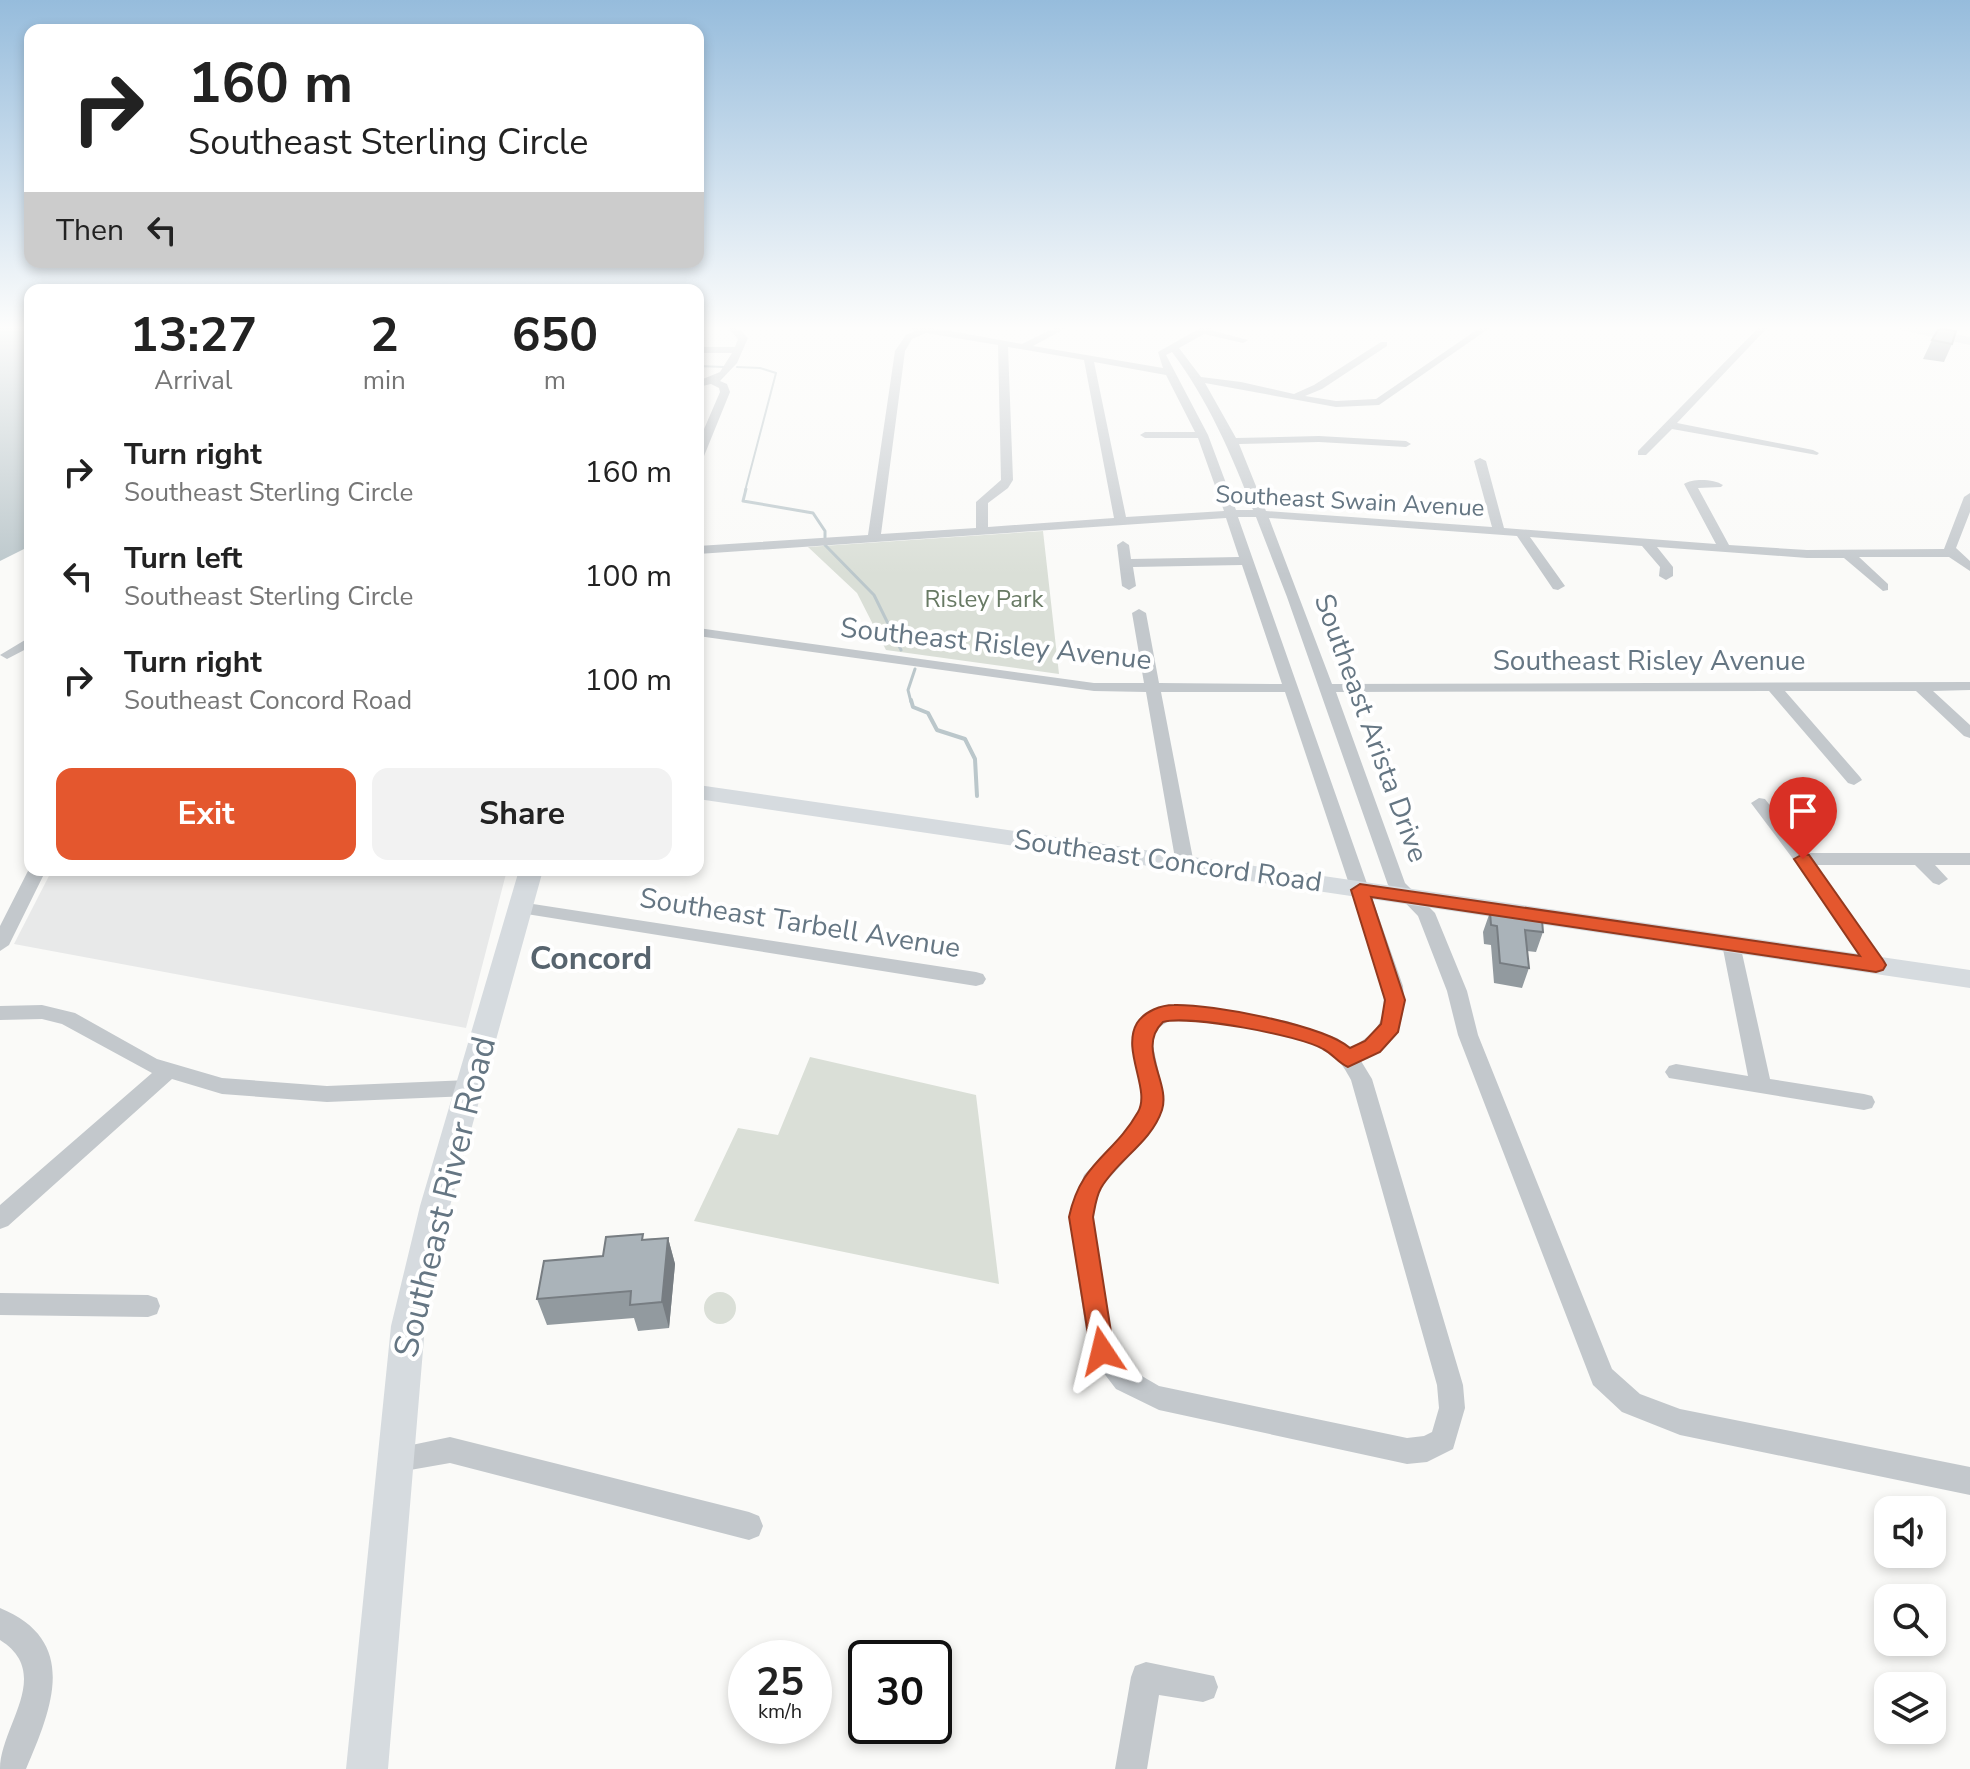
<!DOCTYPE html>
<style>
body{margin:0;font-family:"Nunito Sans",sans-serif;background:#f2f2f2;color:#222;height:100vh;display:flex;flex-direction:column;font-size:30px;white-space:nowrap}
*{box-sizing:border-box;margin:0}
p{font-size:26px;color:#767676}
.icon{flex:none;width:44px;height:44px;fill:none;stroke:currentColor;stroke-width:2;stroke-linecap:round;stroke-linejoin:round}
.map{position:relative;flex:1;overflow:hidden}
.side{position:absolute;left:24px;top:284px;width:680px;height:592px;display:flex;flex-direction:column;background:#fff;border-radius:16px;box-shadow:0 4px 12px #0003}
.side>*{flex:none}
.hud{position:absolute;left:24px;top:24px;width:680px;height:244px;border-radius:16px;box-shadow:0 4px 12px #0003;background:#fff;color:#222;overflow:hidden}
.fabs{position:absolute;left:1874px;top:1496px;display:grid;gap:16px}
.fabs a{display:grid;place-items:center;width:72px;height:72px;border-radius:16px;background:#fff;box-shadow:0 4px 12px #0003;font-size:40px}
.speed{position:absolute;left:728px;top:1640px;display:flex;gap:16px;font-size:40px;font-weight:700;text-align:center}
.speed>*{display:grid;place-content:center;width:104px;height:104px;border-radius:50%;background:#fff;box-shadow:0 4px 12px #0003;line-height:1}
.speed small{font-size:20px;font-weight:400}
.speed .limit{border:4px solid #111;border-radius:12px;background:#fff;color:#111}
.pin{position:absolute;display:grid;place-items:center;width:68px;height:68px;color:#fff;margin:-82px -34px;border-radius:50% 50% 50% 0;rotate:-45deg;box-shadow:0 0 8px #0007}
.pin .icon{rotate:45deg}
.me{position:absolute;width:88px;margin:-44px;rotate:350deg;stroke-linejoin:round;filter:drop-shadow(0 0 6px #0008)}
.turn{display:flex;align-items:center;gap:28px;height:168px;padding:0 32px;font-size:36px}
.turn .icon{width:104px;height:104px;stroke-width:2.5}
.turn b{display:block;font-size:56px;line-height:68px}
.then{display:flex;align-items:center;height:76px;padding:0 32px;background:#0003;gap:16px;font-size:30px}
.eta{display:flex;justify-content:space-evenly;align-items:center;height:136px;text-align:center}
.eta b{font-size:48px;font-weight:700;line-height:56px}
.cta{display:flex;gap:16px;margin-top:auto;padding:16px 32px}
.cta a{flex:1;height:92px;border-radius:16px;background:#e4572e;color:#fff;font-size:32px;font-weight:700;line-height:92px;text-align:center}
.cta a+a{background:#f2f2f2;color:#222}
ul{padding:0;list-style:none}
li{display:flex;align-items:center;gap:24px;height:104px;padding:0 32px}
li div{flex:1}
li b{display:block;font-size:30px}
li em{font-style:normal}
.map>svg:first-child{display:block}
.built{fill:#e8e9e9}
.green{fill:#dadfd7}
.water{fill:#bbc7cb}
.lines{fill:none;stroke-linecap:round;stroke-linejoin:round}
.stream-far2{stroke:#bbc7cb;stroke-width:2}
.stream-far1{stroke:#bbc7cb;stroke-width:3}
.stream{stroke:#bbc7cb;stroke-width:4}
.street{fill:#c3c8cc;fill-rule:evenodd}
.secondary{fill:#d6dbdf;fill-rule:evenodd}
.wall{fill:#929a9f}
.shaded-wall{fill:#777d82}
.building{fill:#aab3b9;stroke:#777d82;stroke-width:2}
.route{fill:#e4572e;stroke:#94391e;stroke-width:2}
.labels{text-anchor:middle;dominant-baseline:central;stroke-width:8;stroke-linejoin:round;paint-order:stroke}
.far-street-label{font-size:24px;fill:#657683;stroke:#fff}
.far-park-label{font-size:24px;fill:#687a64;stroke:#fff}
.street-label{font-size:28px;fill:#657683;stroke:#fff}
.quarter-label{font-size:32px;font-weight:bold;fill:#57646e;stroke:#fff}
.near-street-label{font-size:34px;fill:#657683;stroke:#fff}
</style>
<div class="map">
<svg width="1970" height="1769" viewBox="0 0 1970 1769">
<rect width="100%" height="100%" fill="#fafaf8"/>
<path class="built" d="M52,870H507L466,1028L14,944Z"/>
<path class="green" d="M1043,531L1059,674L886,650L857,593L808,547Z
M810,1057L976,1095L999,1284L694,1221L738,1128L778,1135Z
M704 1308a16 16 0 1 1 32 0a16 16 0 1 1-32 0Z"/>
<path class="water" d="M0,327H30V546L0,561Z"/>
<g class="lines">
<path class="stream-far2" d="M698,366L724,367
M737,367L760,368L776,373L745,491"/>
<path class="stream-far1" d="M746,489L743,501L813,513L825,531V538
M825,545L874,595L901,650
M911,702L908,690L915,669"/>
<path class="stream" d="M911,700L913,707L928,713L937,730L965,739L975,759L977,796"/>
<path class="street" d="M727,327H737L748,338L737,363L720,381L727,384L730,392L704,456L698,459V443L720,392L719,388L711,384L698,387V381L720,372L732,353H698V347H735L738,339Z
M906,327H929L1022,344L1056,327H1068L1033,346L1163,368L1158,352L1202,327H1213L1210,330L1248,340L1243,343L1204,334L1179,348L1201,377L1241,382L1294,394L1314,385L1381,342H1387V346L1322,389L1305,396L1336,401L1376,399L1481,327H1491L1379,405L1336,407L1205,383L1236,438L1319,436L1406,441L1411,444L1406,447L1319,442L1239,444L1266,511L1492,527L1474,461L1480,458L1486,461L1504,528L1716,544L1684,484C1693,478 1714,479 1723,485L1721,487L1698,488L1729,545L1807,550L1944,549L1964,497L1970,493V512L1956,548L1970,561V571L1949,557H1859L1888,584V590L1883,591L1844,558H1807L1657,547L1673,567V576L1666,580L1659,576L1660,567L1642,546L1530,537L1565,586L1558,590L1553,589L1517,536L1269,518L1332,684L1970,682V690L1933,691L1970,725V738L1964,736L1916,691H1785L1860,777L1862,780L1854,785L1848,783L1769,691L1336,692L1405,883L1435,913L1467,991L1478,1035L1612,1369L1640,1394L1680,1409L1970,1467V1495L1680,1435L1622,1412L1593,1385L1458,1035L1447,991L1418,916L1388,885L1287,597L1256,517H1238L1403,986C1407,1025 1395,1043 1361,1061L1372,1079L1463,1385L1465,1408L1453,1449L1427,1462L1407,1464L1159,1410L1116,1389L1093,1359L1089,1351L1069,1217L1084,1175L1126,1132L1140,1111L1142,1097L1132,1041L1135,1029L1147,1014L1172,1005L1287,1021L1337,1038L1351,1048C1381,1030 1386,1020 1383,986L1285,692H1161L1194,864L1185,870L1176,864L1146,692L1094,691L698,636V628L1094,683H1144L1132,613L1139,609L1146,613L1159,683L1282,684L1242,565L1133,567L1136,586L1129,590L1122,586L1117,545L1123,541L1129,545L1131,559L1239,557L1226,518L698,554V546L868,535L895,351L906,335L915,331ZM926,333L998,345L1001,480L976,502V528L881,534L905,351L912,339ZM1008,347L1084,360L1114,518L988,527V503L1008,488L1013,480ZM1172,352C1208,400 1231,453 1253,510H1236L1208,435L1166,355ZM1094,362L1166,375L1195,432H1145L1140,435L1145,438H1198L1224,511L1126,517ZM1174,1019C1219,1023 1296,1027 1332,1055C1341,1061 1346,1071 1351,1080L1437,1385L1439,1408L1432,1432L1424,1436L1407,1438L1159,1386L1135,1372L1114,1348L1093,1217L1100,1188L1148,1136L1162,1111L1164,1097L1152,1041C1156,1028 1162,1024 1174,1019Z
M1759,327H1768L1677,423L1813,450L1819,453L1817,455L1672,429L1646,455H1638V451Z
M30,637V647L7,659L0,655Z
M1759,798L1765,799L1807,853H1970V865H1935L1948,879L1939,885L1933,883L1915,865H1815L1886,965L1883,970H1869L1830,908L1751,803Z
M30,867V870H46L9,945L0,951V926Z
M520,902L976,972L983,974L986,979L983,984L976,986L514,912L511,908Z
M1731,938L1740,944L1770,1079L1864,1094L1872,1096L1875,1102L1872,1108L1864,1110L1669,1078L1665,1072L1669,1066L1676,1064L1748,1076L1722,944Z
M42,1005L75,1013L157,1059L222,1078L327,1086L469,1080L477,1082L480,1088L477,1094L469,1096L327,1102L222,1094L172,1079L8,1226L0,1229V1205L152,1073L62,1024L42,1019L0,1020V1006Z
M0,1293L148,1295L157,1298L160,1306L157,1314L148,1317L0,1315Z
M450,1437L749,1512L759,1516L763,1526L759,1536L749,1540L450,1463L393,1473L383,1469L379,1460L383,1451Z
M0,1608C80,1641 52,1708 26,1769H0C0,1726 54,1674 0,1640Z
M1146,1662L1214,1676L1218,1687L1214,1698L1203,1702L1159,1695L1147,1769H1115L1131,1677L1135,1666Z"/>
<path class="secondary" d="M1887,327H1915L1970,337V345Z
M698,785L1970,970V988L698,799Z
M519,870H543L450,1206L425,1326L388,1769H346L391,1326L420,1206Z"/>
</g>
<path class="wall" d="M1932,340L1952,344L1944,362L1923,359Z
M1490,912L1543,932L1536,952L1527,951L1529,968L1522,988L1494,983L1491,945L1484,944L1483,932Z
M668,1238L675,1264L669,1328L638,1331L634,1318L547,1325L537,1299L644,1239Z"/>
<path class="shaded-wall" d="M668,1238L675,1264L669,1328L662,1302Z"/>
<path class="building" d="M1943,329L1956,331L1952,344L1932,340L1938,330Z
M1490,912L1542,920L1543,932L1525,930L1529,968L1500,963L1497,926L1491,925Z
M643,1234L642,1240L668,1238L662,1302L630,1305L631,1291L537,1299L544,1261L603,1256L606,1237Z"/>
<linearGradient id="sky" x2="0" y2="1"><stop stop-color="#96bcdc"/><stop offset="0.57" stop-color="#fdfdfc"/><stop offset="1" stop-color="#fdfdfc" stop-opacity="0"/></linearGradient>
<rect width="1970" height="575" fill="url(#sky)"/>
<path class="route" d="M1803,854L1809,855L1883,960L1886,965L1883,970L1876,972L1371,897L1405,1000L1398,1032L1380,1052L1348,1067C1338,1063 1333,1054 1323,1049C1299,1035 1189,1015 1163,1022C1136,1048 1171,1082 1162,1110C1151,1143 1118,1159 1101,1188C1096,1197 1095,1207 1093,1217L1114,1351L1111,1359L1102,1362L1092,1359L1069,1217C1081,1161 1113,1156 1138,1112C1151,1090 1121,1050 1137,1023C1145,1011 1161,1005 1174,1005C1212,1004 1323,1025 1350,1048L1365,1041L1381,1024L1385,1000L1351,890L1360,884L1860,956L1794,859Z"/>
<g class="labels">
<g class="far-street-label">
<text transform="translate(1350 501) rotate(3)">Southeast Swain Avenue</text>
</g>
<g class="far-park-label">
<text x="984" y="599">Risley Park</text>
</g>
<g class="street-label">
<text transform="translate(996 644) rotate(6)">Southeast Risley Avenue</text>
<text x="1649" y="661">Southeast Risley Avenue</text>
<text transform="translate(1371 728) rotate(70)">Southeast Arista Drive</text>
<text transform="translate(1168 861) rotate(8)">Southeast Concord Road</text>
<text transform="translate(800 923) rotate(9)">Southeast Tarbell Avenue</text>
</g>
<g class="quarter-label">
<text x="591" y="958">Concord</text>
</g>
<g class="near-street-label">
<text transform="translate(445 1197) rotate(-76)">Southeast River Road</text>
</g>
</g>
</svg>
<div class="fabs">
<a><svg class="icon" aria-label="sound" viewBox="0 0 24 24"><path d="M4 9h4l5-4v14l-5-4H4zM17 9q2 3 0 6"/></svg></a>
<a><svg class="icon" aria-label="search" viewBox="0 0 24 24"><circle cx="10" cy="10" r="6"/><path d="M15 15l6 6"/></svg></a>
<a><svg class="icon" aria-label="layers" viewBox="0 0 24 24"><path d="M12 4l9 5-9 5-9-5zM3 14l9 5 9-5"/></svg></a>
</div>
<div class="speed"><div>25<small>km/h</small></div><div class="limit">30</div></div>
<div class="pin" style="left:1803px;top:859px;background:#d93025"><svg class="icon" aria-label="arrive" viewBox="0 0 24 24"><path d="M6 21V4h12l-3 4 3 4H6"/></svg></div>
<svg class="me" style="left:1102px;top:1351px" viewBox="-20 -20 40 40"><path d="M0-17L14 15 0 8-14 15z" fill="#e4572e" stroke="#fff" stroke-width="4"/></svg>
<div class="hud">
<div class="turn"><svg class="icon" aria-label="right" viewBox="0 0 24 24"><path d="M7 20v-9h11M14 6l5 5-5 5"/></svg><div><b>160 m</b>Southeast Sterling Circle</div></div>
<div class="then">Then<svg class="icon" aria-label="left" viewBox="0 0 24 24"><path d="M17 20v-9H6M10 6l-5 5 5 5"/></svg></div>
</div>
<section class="side">
<div class="eta">
<div><b>13:27</b><p>Arrival</p></div>
<div><b>2</b><p>min</p></div>
<div><b>650</b><p>m</p></div>
</div>
<ul>
<li><svg class="icon" aria-label="right" viewBox="0 0 24 24"><path d="M7 20v-9h11M14 6l5 5-5 5"/></svg><div><b>Turn right</b><p>Southeast Sterling Circle</p></div><em>160 m</em></li>
<li><svg class="icon" aria-label="left" viewBox="0 0 24 24"><path d="M17 20v-9H6M10 6l-5 5 5 5"/></svg><div><b>Turn left</b><p>Southeast Sterling Circle</p></div><em>100 m</em></li>
<li><svg class="icon" aria-label="right" viewBox="0 0 24 24"><path d="M7 20v-9h11M14 6l5 5-5 5"/></svg><div><b>Turn right</b><p>Southeast Concord Road</p></div><em>100 m</em></li>
</ul>
<div class="cta"><a>Exit</a><a>Share</a></div>
</section>
</div>
